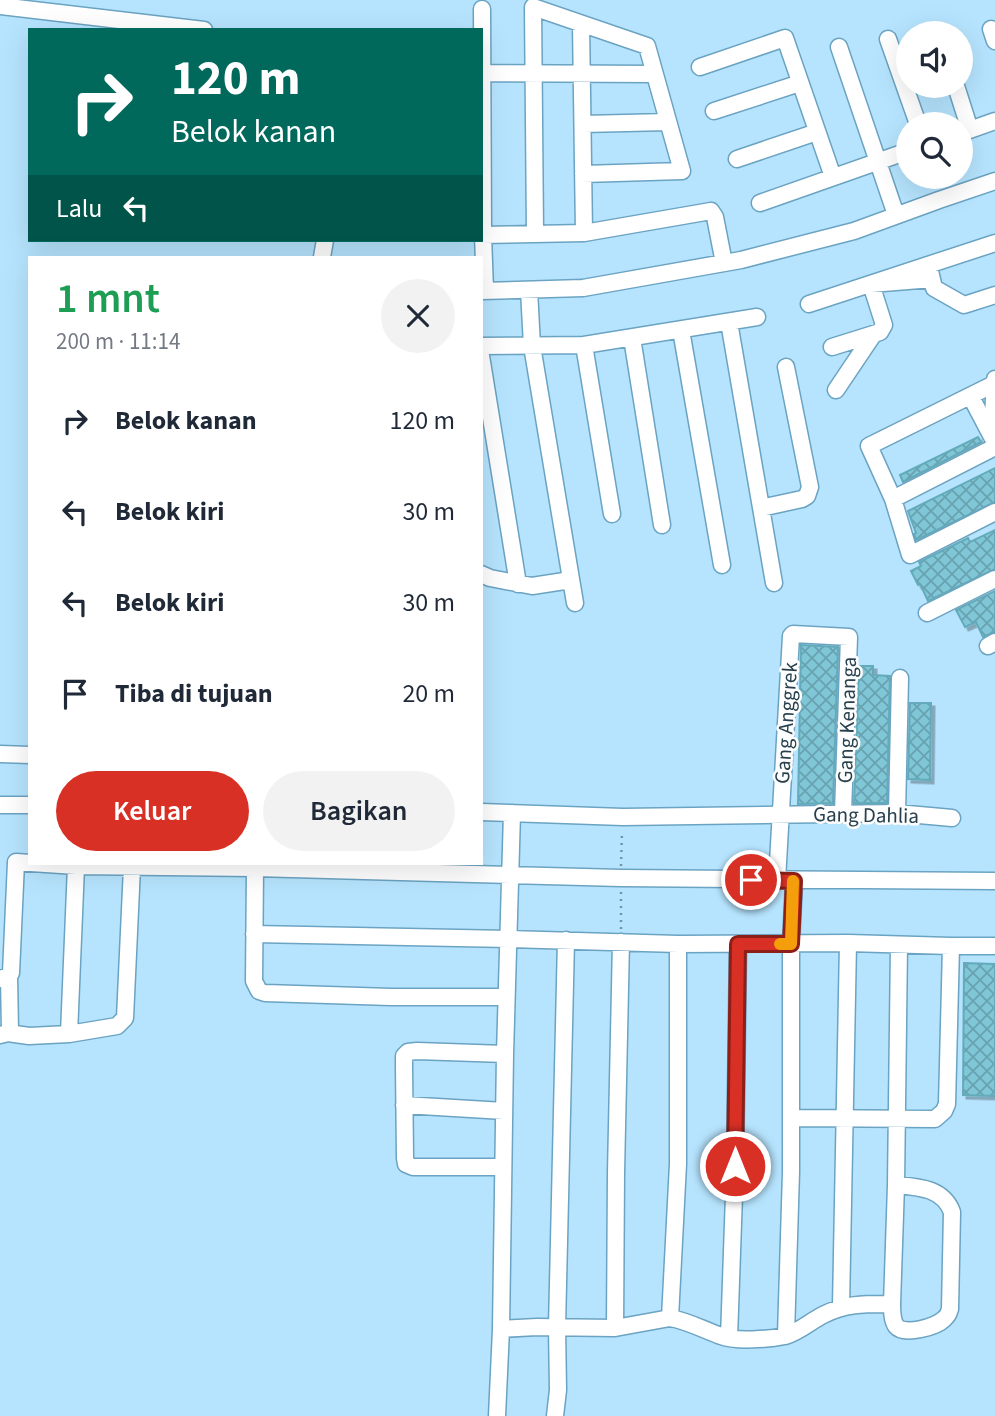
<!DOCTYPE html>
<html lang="id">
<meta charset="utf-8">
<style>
body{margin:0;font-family:"Source Sans 3",sans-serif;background:#f2f2f3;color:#1f2937;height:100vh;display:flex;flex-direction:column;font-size:26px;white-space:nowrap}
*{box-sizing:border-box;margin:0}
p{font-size:23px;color:#747a83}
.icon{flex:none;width:38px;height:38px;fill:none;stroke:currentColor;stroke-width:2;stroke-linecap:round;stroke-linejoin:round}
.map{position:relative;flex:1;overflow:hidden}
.details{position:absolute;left:28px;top:256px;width:455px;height:609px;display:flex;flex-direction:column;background:#fff;border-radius:0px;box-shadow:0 7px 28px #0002}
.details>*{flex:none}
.guide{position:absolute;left:28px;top:28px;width:455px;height:214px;border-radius:0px;box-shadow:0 7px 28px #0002;background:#00695c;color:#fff;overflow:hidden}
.controls{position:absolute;left:896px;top:21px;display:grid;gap:14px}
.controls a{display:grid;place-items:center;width:77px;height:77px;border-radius:50%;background:#fff;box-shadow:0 7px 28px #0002;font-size:35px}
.pin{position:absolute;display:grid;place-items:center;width:60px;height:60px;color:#fff;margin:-30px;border:4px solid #fff;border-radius:50%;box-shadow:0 2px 7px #0007}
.me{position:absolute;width:77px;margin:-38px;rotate:0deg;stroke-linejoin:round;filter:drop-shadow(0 0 5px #0008)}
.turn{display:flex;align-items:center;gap:24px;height:147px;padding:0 28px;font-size:32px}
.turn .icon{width:91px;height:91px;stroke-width:2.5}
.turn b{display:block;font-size:49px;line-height:60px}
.then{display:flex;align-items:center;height:66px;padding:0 28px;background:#0003;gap:14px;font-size:26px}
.round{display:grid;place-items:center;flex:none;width:74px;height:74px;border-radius:37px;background:#f2f2f3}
.overview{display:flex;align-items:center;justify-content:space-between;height:119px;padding:0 28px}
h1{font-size:42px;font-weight:600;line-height:52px;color:#1e9e55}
.primary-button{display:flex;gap:14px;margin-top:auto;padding:14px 28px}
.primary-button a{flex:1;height:80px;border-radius:42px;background:#d93025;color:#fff;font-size:28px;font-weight:600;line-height:80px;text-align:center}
.primary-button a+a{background:#f2f2f3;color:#1f2937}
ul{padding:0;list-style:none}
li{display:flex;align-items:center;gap:21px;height:91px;padding:0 28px}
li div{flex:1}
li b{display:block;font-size:26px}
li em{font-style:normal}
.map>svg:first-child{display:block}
.building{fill:url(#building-cross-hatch);stroke:#64abba;stroke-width:2;filter:url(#shadow)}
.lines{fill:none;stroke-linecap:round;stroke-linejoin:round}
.minor-casing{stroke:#6ba3c2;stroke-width:19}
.path{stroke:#7194a8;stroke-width:2.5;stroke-dasharray:2 5;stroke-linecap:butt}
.minor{stroke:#fff;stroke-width:16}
.route-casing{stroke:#8d1f18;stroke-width:18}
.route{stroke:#d93025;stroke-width:12}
.slow{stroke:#f59e0b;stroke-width:12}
.labels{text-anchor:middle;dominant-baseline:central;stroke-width:5;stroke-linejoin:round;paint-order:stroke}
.street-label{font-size:21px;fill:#28404d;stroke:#fdfdfd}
</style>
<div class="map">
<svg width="995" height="1416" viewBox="0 0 995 1416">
<defs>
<pattern id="building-cross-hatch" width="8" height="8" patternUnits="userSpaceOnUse" patternTransform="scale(1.75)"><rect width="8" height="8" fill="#7fc6d6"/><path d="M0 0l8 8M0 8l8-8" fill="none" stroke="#68a2b0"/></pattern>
<filter id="shadow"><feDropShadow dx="3.5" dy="3.5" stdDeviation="0" flood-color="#0004"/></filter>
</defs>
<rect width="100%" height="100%" fill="#b6e4fe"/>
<path class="building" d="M978,437L981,442L903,482L900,475Z
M995,468V502L916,540L914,534L916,533L908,511Z
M995,530V569L928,601L920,584L918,585L911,571L921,566L919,562L968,538L970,542Z
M995,591V632L983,637L976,622L965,627L956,610Z
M801,645L838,647L833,803L798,804Z
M859,666H873V675L890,676L887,803H854Z
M910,703H931L930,780L908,779Z
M964,963L995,964V1096L963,1095Z"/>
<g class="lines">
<g class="minor-casing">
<path id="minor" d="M0,6L204,30
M482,9L483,235L485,291
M581,24L584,233
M991,29L995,41
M888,39L918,124
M839,47L896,215
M700,67L785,38L833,177
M481,73L655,74
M956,86L970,130
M714,111L800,83
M583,124L668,122
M961,133L995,121
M737,159L817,132
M760,203L908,151
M535,234L533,7L647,46L682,171L583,174
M481,235L584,233L711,211L715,217L724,263
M322,257L325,240
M930,271L934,288L964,305L995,295
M529,290L532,346L575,603
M481,291L583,288L741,260L854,231L939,200L995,181
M809,304L995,243
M729,322L774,583
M681,330L722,565
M632,338L662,525
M584,345L612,514
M481,346L584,345L757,317
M832,347L880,332L884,325L871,284L932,279
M481,356L518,584
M994,384L869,446L893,499L910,555L995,512
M836,390L873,335
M971,397L991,435
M992,437L995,379
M893,499L995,447
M761,508L802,499L807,496L810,487L786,367
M481,574L490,578L532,586L571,580
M927,613L995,579
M988,646L995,642
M0,754L30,755
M0,805H30
M481,812L623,817L897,813L952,818
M897,813L900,678
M255,868L254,981L259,991L265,993L391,997H506
M777,880L791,636L793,634L849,637L843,813
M254,934L509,939L678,944L848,943L951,946H995
M0,979L9,976L11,973L16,862L76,866L255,868L621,878L995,881
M8,1033L29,1036L69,1034L117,1026L125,1018L132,867
M69,1034L76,866
M0,1035L8,1033L10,1031L9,976
M404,1105L504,1111
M792,1118L935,1119L944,1111L947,1104L951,946
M503,1167H413L406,1164L405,1158L404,1067V1056L408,1052L417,1051L505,1054
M896,1185C919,1187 943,1188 952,1212L950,1309C948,1315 948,1315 944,1319C936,1327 904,1336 896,1326C892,1320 892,1311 892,1304L896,1185L899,945
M841,1307L848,943
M670,1318L678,1164V944
M615,1328L616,1173L621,942
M501,1329L537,1327L615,1328L670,1318C688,1321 704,1330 721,1336C736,1342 770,1339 785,1336C799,1332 811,1321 823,1315C846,1303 867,1304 892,1304
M786,1335L791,1172V944L794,881
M729,1338L735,1166L738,945
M497,1416L501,1329L505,1054L512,813
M555,1416L558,1390L557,1327L566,940"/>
</g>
<path class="path" d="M621,866L622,831
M621,929V890"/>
<use href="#minor" class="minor"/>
</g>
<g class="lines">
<g class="route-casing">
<path id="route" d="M735,1166L738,944H791L794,881L751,880"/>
</g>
<use href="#route" class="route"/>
<path class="slow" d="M780,944H791L793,881"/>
</g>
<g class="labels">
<g class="street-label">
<text transform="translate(847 720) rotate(-88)">Gang Kenanga</text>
<text transform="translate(786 723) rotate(-86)">Gang Anggrek</text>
<text transform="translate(866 815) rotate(1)">Gang Dahlia</text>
</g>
</g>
</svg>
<div class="controls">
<a><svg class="icon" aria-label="sound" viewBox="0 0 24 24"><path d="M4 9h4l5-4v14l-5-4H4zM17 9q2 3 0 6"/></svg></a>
<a><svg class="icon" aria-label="search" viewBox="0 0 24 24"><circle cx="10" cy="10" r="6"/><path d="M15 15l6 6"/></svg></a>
</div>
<div class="pin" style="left:751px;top:880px;background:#d93025"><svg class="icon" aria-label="arrive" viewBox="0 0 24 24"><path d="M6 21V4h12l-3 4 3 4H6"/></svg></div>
<svg class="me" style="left:735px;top:1166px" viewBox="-20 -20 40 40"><circle r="17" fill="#d93025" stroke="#fff" stroke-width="3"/><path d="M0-11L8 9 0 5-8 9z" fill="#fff"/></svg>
<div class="guide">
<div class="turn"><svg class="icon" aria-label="right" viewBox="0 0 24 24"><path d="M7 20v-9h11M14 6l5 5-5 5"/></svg><div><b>120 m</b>Belok kanan</div></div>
<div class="then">Lalu<svg class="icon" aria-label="left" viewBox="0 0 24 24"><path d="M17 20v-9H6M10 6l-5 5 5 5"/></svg></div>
</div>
<section class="details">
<div class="overview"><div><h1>1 mnt</h1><p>200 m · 11:14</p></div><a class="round"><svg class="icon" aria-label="close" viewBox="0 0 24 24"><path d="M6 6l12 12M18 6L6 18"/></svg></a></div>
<ul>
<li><svg class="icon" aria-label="right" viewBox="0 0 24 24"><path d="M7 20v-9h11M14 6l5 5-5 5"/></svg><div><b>Belok kanan</b></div><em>120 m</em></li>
<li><svg class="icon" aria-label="left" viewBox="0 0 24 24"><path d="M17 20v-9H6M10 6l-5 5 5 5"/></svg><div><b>Belok kiri</b></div><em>30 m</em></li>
<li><svg class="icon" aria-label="left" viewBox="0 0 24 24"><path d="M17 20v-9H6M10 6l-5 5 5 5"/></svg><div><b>Belok kiri</b></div><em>30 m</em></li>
<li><svg class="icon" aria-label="arrive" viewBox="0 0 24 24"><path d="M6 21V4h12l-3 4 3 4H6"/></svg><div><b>Tiba di tujuan</b></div><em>20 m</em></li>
</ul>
<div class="primary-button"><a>Keluar</a><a>Bagikan</a></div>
</section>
</div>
